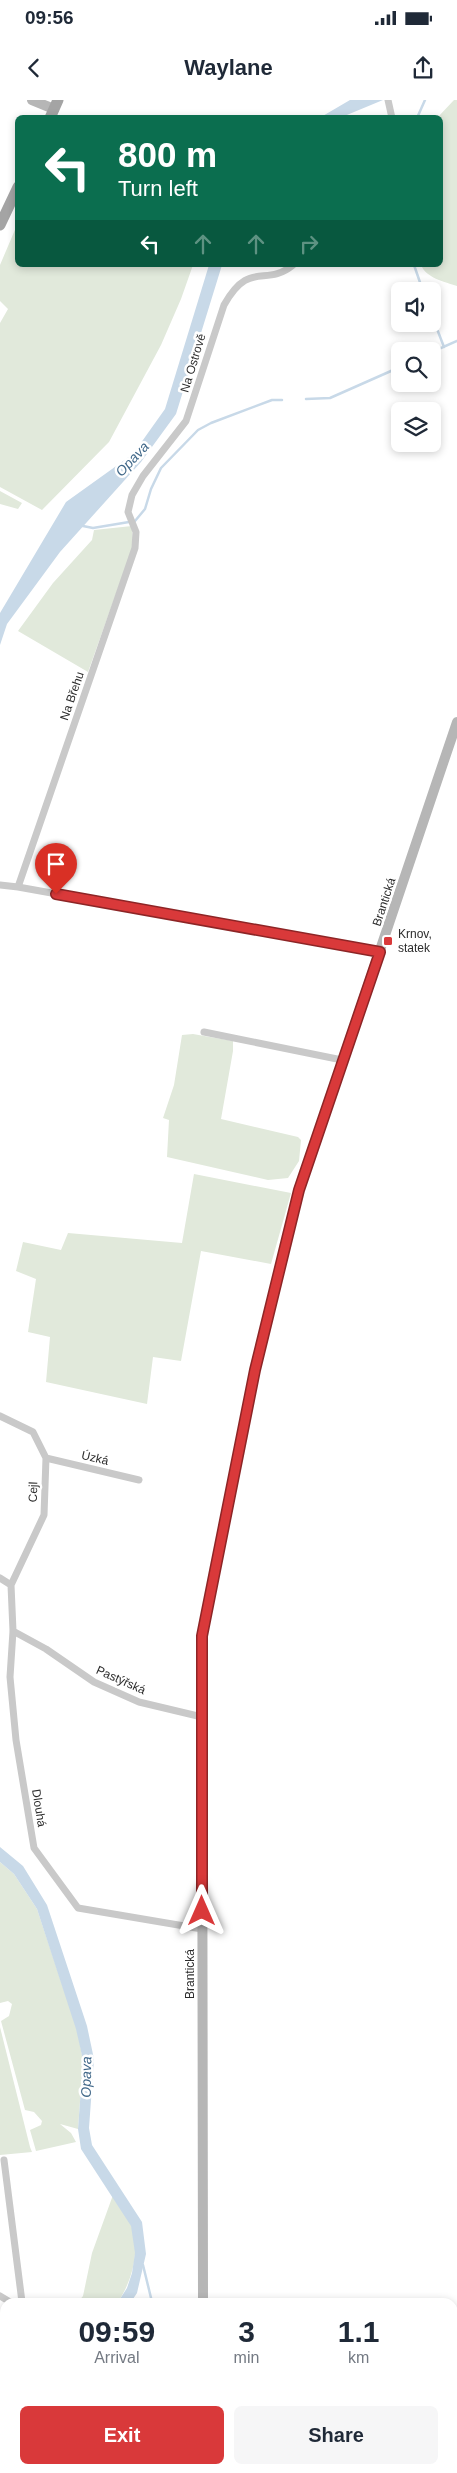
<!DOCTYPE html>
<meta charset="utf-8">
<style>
body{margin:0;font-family:Helvetica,sans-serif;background:#f6f6f7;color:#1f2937;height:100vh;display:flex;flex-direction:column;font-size:19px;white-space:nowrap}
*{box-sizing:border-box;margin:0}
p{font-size:16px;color:#747a83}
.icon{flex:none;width:28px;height:28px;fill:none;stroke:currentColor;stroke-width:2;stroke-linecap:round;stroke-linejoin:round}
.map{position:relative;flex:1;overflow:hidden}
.side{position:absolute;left:0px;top:2198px;width:458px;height:176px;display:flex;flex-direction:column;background:#fff;border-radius:15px 15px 0 0;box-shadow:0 2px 8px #0003}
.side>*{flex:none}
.hud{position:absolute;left:15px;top:15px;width:428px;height:152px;border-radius:8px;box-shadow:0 2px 8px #0003;background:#0b6e4f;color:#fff;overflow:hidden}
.controls{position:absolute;left:391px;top:182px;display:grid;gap:10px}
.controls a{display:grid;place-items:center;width:50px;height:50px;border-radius:8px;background:#fff;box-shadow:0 2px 8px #0003;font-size:25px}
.pin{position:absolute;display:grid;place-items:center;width:42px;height:42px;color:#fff;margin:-51px -21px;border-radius:50% 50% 50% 0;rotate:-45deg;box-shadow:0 0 5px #0007}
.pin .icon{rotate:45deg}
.me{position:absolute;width:55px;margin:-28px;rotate:0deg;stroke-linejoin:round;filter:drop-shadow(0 0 4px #0008)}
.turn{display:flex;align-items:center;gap:18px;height:105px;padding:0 20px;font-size:22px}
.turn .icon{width:65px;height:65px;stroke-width:2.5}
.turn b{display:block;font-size:35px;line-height:42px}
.lanes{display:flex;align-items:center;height:48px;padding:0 20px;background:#0003;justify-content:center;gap:25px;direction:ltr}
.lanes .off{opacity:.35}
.eta{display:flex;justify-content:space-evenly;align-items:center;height:85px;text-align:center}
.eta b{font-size:30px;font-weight:700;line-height:35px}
.primary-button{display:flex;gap:10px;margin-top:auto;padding:10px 20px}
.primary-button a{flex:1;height:58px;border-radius:8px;background:#d9393a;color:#fff;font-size:20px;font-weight:700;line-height:58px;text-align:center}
.primary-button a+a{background:#f6f6f7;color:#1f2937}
.status{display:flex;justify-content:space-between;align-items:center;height:35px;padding:0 25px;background:#fff;direction:ltr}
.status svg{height:14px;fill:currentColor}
header{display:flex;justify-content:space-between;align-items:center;height:65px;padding:0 20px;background:#fff;font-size:22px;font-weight:700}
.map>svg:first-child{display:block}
.green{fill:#e1e9db}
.water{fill:#c8d9e8}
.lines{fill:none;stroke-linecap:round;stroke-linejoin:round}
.stream{stroke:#c8d9e8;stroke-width:2.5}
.street{stroke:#c9c9c9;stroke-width:7}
.secondary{stroke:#b6b6b6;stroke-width:10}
.primary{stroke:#a4a4a4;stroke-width:11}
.route-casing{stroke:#8d2526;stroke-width:12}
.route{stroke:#d9393a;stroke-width:9}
.poi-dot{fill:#d9393a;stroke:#fff;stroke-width:2}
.labels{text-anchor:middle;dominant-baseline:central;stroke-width:5;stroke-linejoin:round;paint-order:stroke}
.street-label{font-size:12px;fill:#2c2c2c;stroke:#fff}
.poi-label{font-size:12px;fill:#2c2c2c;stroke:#fff;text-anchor:start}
.water-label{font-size:14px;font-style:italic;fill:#406889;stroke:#fff}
</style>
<div class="status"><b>09:56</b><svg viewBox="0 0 49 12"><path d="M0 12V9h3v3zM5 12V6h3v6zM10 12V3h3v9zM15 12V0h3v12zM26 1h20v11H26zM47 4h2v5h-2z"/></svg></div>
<header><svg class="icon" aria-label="back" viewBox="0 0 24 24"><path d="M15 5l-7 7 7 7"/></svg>Waylane<svg class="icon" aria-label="share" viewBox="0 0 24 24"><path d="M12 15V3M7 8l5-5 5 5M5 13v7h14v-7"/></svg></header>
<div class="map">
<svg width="457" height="2373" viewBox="0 0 457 2373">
<rect width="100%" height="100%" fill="#fff"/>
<path class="green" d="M454,0H457V186C445,182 426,178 421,165H440V18L438,17Z
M17,125L18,165H193L181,199L161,245L109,342L42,410L0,387V223L8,209L0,201V165Z
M0,391L22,403L18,409L0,404Z
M132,426L133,446L88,572L18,531L53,483L92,440L94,430Z
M193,934L233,941V951L221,1019L298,1037L301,1040L299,1061L288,1078L268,1080L167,1057L169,1020L163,1018L174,985L182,935Z
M194,1074L291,1093L271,1164L201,1151L181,1261L153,1257L147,1304L46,1282L50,1237L28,1232L36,1179L16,1171L23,1142L61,1150L68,1133L182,1143Z
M0,1762L14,1774L37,1809L77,1929L83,1960L78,2029L60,2024L71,2033L76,2042L36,2051L30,2030L41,2025L42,2021L34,2012L25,2010L1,1921L9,1916L12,1904L8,1901L0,1903Z
M0,1927L30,2047L32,2052L0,2055Z
M113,2095C119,2105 127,2115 131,2125C141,2150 132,2181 118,2202H78L83,2196L92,2153Z
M0,2235H5V2326H0Z"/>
<path class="water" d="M350,0H383L342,17H321Z
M209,165H222L176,314L141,362L60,452L7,524L0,545V513L66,402L133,354L165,309Z
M0,1747L23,1766L47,1805L87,1926L94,1959L89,2028L92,2045L142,2122L146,2154L137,2193L131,2202H118L127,2188L132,2173L135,2153L131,2126L81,2049L78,2029L83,1960L76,1929L37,1809L14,1774L0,1762Z"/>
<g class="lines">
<path class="stream" d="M417,18L425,0
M414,165L423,191
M432,216L444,247
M432,252L457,241
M306,299L330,298L400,267
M83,426L93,428L135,421L145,409L151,389L161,368L198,330L211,323L272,300H282
M143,2165L152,2202
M176,2369V2373"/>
<path class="street" d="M388,0L392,18
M0,785L18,787L135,448L136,432L128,412L132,395L143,376L186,321L224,205C250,159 265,188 293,165
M18,787L381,852
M204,932L342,960
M0,1316L33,1332L46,1358L44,1415L11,1485
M46,1358L139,1380
M0,1478L11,1485L13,1531L10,1577L16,1640L34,1748L78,1808L202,1829
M13,1531L46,1549L94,1582L139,1602L202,1617
M4,2060L22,2202
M0,2196L10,2202
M452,2354L457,2355"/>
<path class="secondary" d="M32,0L54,9
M203,2202L202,1535L255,1270L299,1090L457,622
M202,2373V2369"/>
<path class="primary" d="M50,18L58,0
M0,125L18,87"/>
</g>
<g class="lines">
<g class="route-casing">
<path id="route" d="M56,794L380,852L299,1090L255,1270L202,1536V1811"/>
</g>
<use href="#route" class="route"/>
</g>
<rect class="poi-dot" x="383" y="836" width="10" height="10" rx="2.5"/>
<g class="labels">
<g class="street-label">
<text transform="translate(193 263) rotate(-73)">Na Ostrově</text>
<text transform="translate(72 596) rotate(-71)">Na Břehu</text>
<text transform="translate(384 802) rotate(-72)">Brantická</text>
<text transform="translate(95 1358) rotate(13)">Úzká</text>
<text transform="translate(33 1392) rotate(-88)">Cejl</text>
<text transform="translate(121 1580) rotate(24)">Pastýřská</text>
<text transform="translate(39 1708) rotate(81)">Dlouhá</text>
<text transform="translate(190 1874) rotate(-90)">Brantická</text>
</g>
<g class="poi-label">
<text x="398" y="834">Krnov,<tspan x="398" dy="14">statek</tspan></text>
</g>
<g class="water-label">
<text transform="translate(132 359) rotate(-47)">Opava</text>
<text transform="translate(86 1977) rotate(-89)">Opava</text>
</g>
</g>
</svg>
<div class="controls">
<a><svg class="icon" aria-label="sound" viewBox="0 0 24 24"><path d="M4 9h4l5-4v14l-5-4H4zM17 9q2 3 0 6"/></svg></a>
<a><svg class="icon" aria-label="search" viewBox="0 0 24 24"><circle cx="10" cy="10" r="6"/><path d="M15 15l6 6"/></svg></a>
<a><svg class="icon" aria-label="layers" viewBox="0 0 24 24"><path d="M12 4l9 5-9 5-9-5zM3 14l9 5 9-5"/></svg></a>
</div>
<div class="pin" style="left:56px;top:794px;background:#d93025"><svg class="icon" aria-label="arrive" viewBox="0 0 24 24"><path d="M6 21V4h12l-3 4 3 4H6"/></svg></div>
<svg class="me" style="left:202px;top:1811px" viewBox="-20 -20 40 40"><path d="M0-17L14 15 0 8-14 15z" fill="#d9393a" stroke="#fff" stroke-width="4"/></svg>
<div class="hud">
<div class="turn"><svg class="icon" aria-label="left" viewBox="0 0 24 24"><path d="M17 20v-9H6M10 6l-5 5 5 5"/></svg><div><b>800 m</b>Turn left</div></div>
<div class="lanes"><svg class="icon" aria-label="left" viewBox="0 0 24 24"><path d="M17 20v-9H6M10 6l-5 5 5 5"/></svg><svg class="icon off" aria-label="ahead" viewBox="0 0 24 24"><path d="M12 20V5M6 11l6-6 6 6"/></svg><svg class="icon off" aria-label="ahead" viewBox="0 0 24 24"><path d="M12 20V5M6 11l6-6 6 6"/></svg><svg class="icon off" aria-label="right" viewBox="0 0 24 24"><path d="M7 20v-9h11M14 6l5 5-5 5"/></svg></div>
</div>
<section class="side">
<div class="eta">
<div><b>09:59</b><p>Arrival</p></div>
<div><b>3</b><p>min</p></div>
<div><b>1.1</b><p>km</p></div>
</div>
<div class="primary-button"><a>Exit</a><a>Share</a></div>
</section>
</div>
